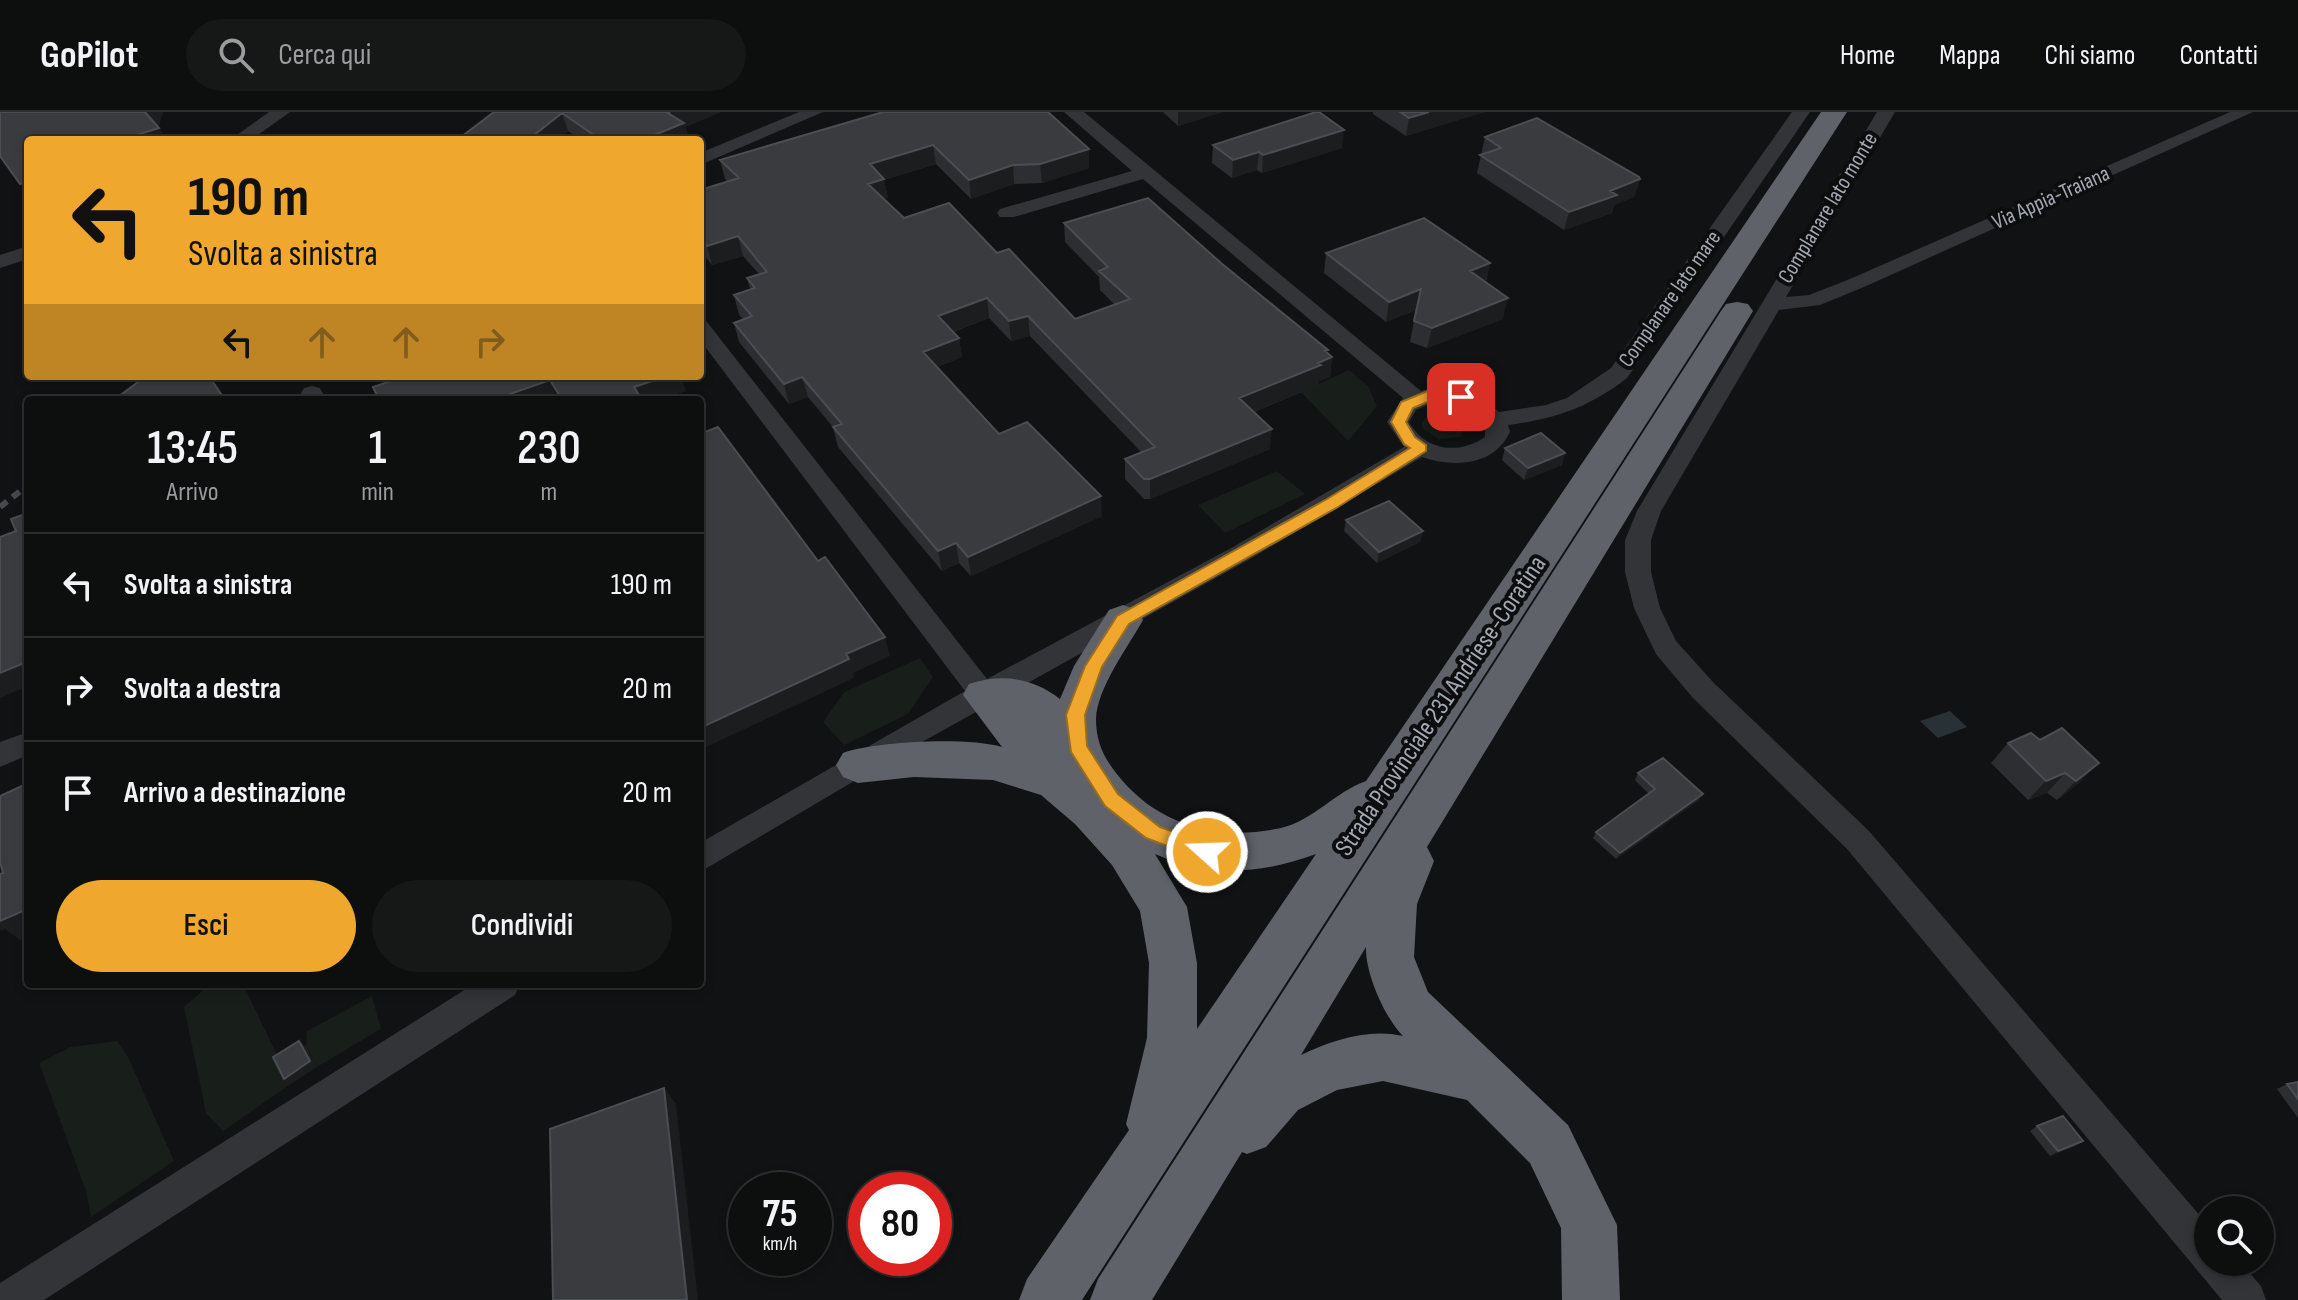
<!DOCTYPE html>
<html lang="it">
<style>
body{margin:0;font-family:"Sofia Sans Condensed",sans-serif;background:#161717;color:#f1f3f6;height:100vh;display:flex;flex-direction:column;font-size:30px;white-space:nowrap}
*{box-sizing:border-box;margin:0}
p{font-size:26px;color:#9a9c9e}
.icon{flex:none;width:44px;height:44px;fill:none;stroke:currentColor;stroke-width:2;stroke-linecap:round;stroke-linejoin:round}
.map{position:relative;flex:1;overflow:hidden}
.sheet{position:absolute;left:24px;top:284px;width:680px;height:592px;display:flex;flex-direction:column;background:#0d0e0e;border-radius:8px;box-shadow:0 4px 12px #0003,0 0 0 2px #2d2e2e}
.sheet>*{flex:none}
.top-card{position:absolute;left:24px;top:24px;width:680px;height:244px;border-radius:8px;box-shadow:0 4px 12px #0003,0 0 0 2px #2d2e2e;background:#efa72e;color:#111;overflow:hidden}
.fabs{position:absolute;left:2194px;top:1084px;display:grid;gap:16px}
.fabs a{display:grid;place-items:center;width:80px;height:80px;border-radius:50%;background:#0d0e0e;box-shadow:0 4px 12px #0003,0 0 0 2px #2d2e2e;font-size:40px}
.speed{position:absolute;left:728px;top:1060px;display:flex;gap:16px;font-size:40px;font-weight:700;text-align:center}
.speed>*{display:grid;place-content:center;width:104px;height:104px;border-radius:50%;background:#0d0e0e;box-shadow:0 4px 12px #0003,0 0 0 2px #2d2e2e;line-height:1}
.speed small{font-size:20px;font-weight:400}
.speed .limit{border:12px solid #d22;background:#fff;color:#111}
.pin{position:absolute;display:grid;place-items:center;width:68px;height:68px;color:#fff;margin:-34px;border-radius:16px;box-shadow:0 4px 12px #0006}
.me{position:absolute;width:88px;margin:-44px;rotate:290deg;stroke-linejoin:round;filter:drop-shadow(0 0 6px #0008)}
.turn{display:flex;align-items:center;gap:28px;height:168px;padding:0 32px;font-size:36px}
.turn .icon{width:104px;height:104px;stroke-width:2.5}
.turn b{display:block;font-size:56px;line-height:68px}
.lanes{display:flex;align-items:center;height:76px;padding:0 32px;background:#0003;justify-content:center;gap:40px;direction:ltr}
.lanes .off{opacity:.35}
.eta{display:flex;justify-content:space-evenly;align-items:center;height:136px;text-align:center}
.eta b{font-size:48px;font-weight:600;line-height:56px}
.button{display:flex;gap:16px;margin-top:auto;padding:16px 32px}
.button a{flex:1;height:92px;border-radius:48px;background:#efa72e;color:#111;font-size:32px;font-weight:600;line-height:92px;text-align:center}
.button a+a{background:#161717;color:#f1f3f6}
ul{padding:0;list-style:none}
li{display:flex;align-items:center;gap:24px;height:104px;padding:0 32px;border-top:2px solid #2d2e2e}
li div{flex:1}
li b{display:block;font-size:30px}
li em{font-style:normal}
header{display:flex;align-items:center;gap:48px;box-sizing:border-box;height:112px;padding:0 40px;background:#0d0e0e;border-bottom:2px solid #2d2e2e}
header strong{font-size:38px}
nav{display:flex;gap:44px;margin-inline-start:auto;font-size:28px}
.search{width:560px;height:72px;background:#161717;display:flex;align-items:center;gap:20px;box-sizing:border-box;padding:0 28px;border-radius:44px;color:#9a9c9e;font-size:30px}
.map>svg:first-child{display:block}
.green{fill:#181e19}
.water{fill:#283136}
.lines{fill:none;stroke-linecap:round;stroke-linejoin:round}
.minor{fill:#333438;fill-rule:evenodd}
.highway{fill:#5f6269;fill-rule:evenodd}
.rail{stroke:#46484d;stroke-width:6;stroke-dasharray:9 7;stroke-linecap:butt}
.wall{fill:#2d2e31}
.shaded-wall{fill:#1c1d1f}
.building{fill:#3a3b3f;stroke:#4a4d51;stroke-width:2}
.route{fill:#efa72e;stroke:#9b6d1e;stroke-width:2}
.labels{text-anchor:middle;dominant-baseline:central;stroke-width:8;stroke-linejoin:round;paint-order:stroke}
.far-street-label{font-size:22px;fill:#a3a9b4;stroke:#0d0d0e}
.street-label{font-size:26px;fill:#a3a9b4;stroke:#0d0d0e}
</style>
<header>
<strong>GoPilot</strong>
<div class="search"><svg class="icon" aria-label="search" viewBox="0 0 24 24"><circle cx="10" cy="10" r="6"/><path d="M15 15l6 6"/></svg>Cerca qui</div>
<nav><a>Home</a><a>Mappa</a><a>Chi siamo</a><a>Contatti</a></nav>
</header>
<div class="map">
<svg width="2298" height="1188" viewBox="0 0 2298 1188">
<rect width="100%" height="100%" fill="#111213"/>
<path class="green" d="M1349,258L1368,274L1377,294L1348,329L1301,280Z
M1445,300L1458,304L1465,312L1460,325L1439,327L1423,317L1422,312L1426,304Z
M1277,359L1305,382L1225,421L1198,393Z
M920,546L933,565L908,602L844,633L823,610L844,580Z
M210,872H243L291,972L223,1019L206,1001L184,895Z
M372,884L381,917L317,955L306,934L307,919Z
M117,929L128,945L174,1049L91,1105L86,1079L39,951L70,935Z"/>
<path class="water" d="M1950,599L1967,615L1938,626L1920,609Z"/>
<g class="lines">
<path class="minor" d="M269,0H290L251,28H230Z
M799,0H823L700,53V41Z
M1064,0H1084L1421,279C1448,271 1479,281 1499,300L1546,293L1567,286L1611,256L1792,0H1810L1627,266C1590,295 1555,307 1508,313L1510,320C1494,354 1454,356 1422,345L1250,447L888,649L700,760V731L965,579L700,228V208L707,210L987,567L1233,435L1404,335L1387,310L1403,286L1143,67L1014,105H1000L997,101L1000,97L1132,59ZM1434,290C1454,288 1472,298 1485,313V325C1459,343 1425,339 1409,310L1416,298Z
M1877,0H1895L1786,185L1809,183L1850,167L2230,0H2253L1864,175L1820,193L1779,198L1661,399L1651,428V460L1660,496L1676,529L1713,570L1869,719L2208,1113V1150H2240L2261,1174L2266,1188H2222L1847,737L1693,586L1656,542L1634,496L1625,460V428L1637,399Z
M28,134V147L0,156V143Z
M312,274L320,276L326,288H304L301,281L304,276Z
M28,620V643L0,655V630Z
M474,872H520L515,883L44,1188H0V1171Z"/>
<path class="highway" d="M1821,0H1847L1082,1188H1019L1027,1167L1129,1018L1126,1012L1147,926L1149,851L1140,799L1112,753L1075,712L1041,683L993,668L914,665L858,671L843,665L836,653L843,641C877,629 968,625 1002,635L963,583L969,572C1001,561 1034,566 1060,587L1074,554L1109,498L1123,493L1137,498L1143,508C1128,535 1097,576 1096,607C1096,632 1105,648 1121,667C1161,715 1221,729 1281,716C1314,708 1335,680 1366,669ZM1155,742C1210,766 1261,762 1316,742L1197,917V851L1187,795Z
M1737,190L1748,192L1753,199L1427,735L1434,749L1417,792L1414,845L1428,880L1568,1013L1617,1113L1620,1188H1562L1561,1116L1530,1051L1467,988L1383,969L1337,978L1298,998L1266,1035L1247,1042L1242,1040L1152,1188H1090L1098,1167L1721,199L1726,192ZM1366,835C1365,861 1385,906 1403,924C1369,916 1332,928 1301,943Z"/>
<path class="rail" d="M0,395L28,373"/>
</g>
<path class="wall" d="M494,0H721L685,15L689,28H581L568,19L558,28H457Z
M883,0L1089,56L1042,71L1014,72L971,87L936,52L884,68L888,86L884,87L904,106L997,141L1075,207L1115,193L1100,178L1099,165L1065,130L1064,111L1221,151L1332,245L1330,265L1319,269V273L1254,300L1270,337L1150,387H1144L1125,367V347L1141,340L1030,224L1011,229L989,206L953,220L959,226L962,245L937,255L999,322L1102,404L971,464L959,451L942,459L838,335L833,315L808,285L789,292L739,230L734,211L743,207L739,203L734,183L750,177L747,166L759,162L743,144L712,153L700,138V78L728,70L725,67L720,48Z
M1163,0H1222L1178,14Z
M1373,0H1484L1406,24L1373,2Z
M1485,25L1640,67L1634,85L1614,93L1612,101L1564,118L1477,61Z
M1213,33L1342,36L1262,61L1257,58L1232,66L1212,51Z
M1326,141L1490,151L1486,170L1503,207L1427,236L1410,230L1416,198L1386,210L1324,161Z
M1505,336L1565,341L1562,353L1524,368L1502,348Z
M1346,408L1423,419L1420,430L1377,451L1344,419Z
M2031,621L2080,670L2057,688L2047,681L2028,688L1991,651L2008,631Z
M1638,661L1699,688L1616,747L1593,726L1596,720L1649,682L1635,668Z
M2298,970V1006L2277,977L2287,972Z
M2037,1014L2083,1029L2075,1034L2050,1044L2030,1019Z"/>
<path class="shaded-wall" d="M145,0H163L158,17L159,16L167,28H121Z
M670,0H721L685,15L689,28H642L668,1Z
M1178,0H1222L1178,14Z
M1429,0H1484L1406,24L1409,6Z
M562,1L568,19L558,28H528Z
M1344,18L1342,36L1262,61L1263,43Z
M933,33L936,52L884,68L888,86L872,91L868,72L870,52Z
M1089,37V56L1042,71L1040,52Z
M1259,40L1257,58L1232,66L1233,48Z
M1013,53L1014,72L971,87L969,68Z
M1640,67L1634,85L1614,93L1612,101L1564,118L1569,100L1610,79Z
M28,69V82L20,72Z
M738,124L743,144L712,153L707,134Z
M1490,151L1485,172L1470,159Z
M1421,177L1418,197L1386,210L1389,190Z
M987,186L989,206L941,224L938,204Z
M1508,186L1503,207L1427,236L1432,216Z
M1028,204L1030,224L1011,229L1009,209Z
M959,226L962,245L926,259L923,240Z
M1328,238L1327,247L1332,245L1330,265L1319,269V273L1238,306L1239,286Z
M667,264H681L686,279L661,288H639L634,275Z
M802,265L808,285L789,292L784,272Z
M550,268L558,287L493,288Z
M1272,317L1270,337L1150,387V367Z
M1565,341L1562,353L1524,368L1528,356Z
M1101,384L1102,404L971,464L968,445Z
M1423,419L1420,430L1377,451L1379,440Z
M956,431L959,451L942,459L938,439Z
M885,525L890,544L853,561L854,566L700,638V616L846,542Z
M24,551L28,555V574L0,586V561Z
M2099,651L2080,670L2057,688L2076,669Z
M2065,661L2047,681L2028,688L2046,669Z
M1703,682L1699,688L1616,747L1620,741Z
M25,798L28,800V824L20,828L5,817L2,819L0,817V801Z
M299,929L306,934L317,955L291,972L284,967Z
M664,976L676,992L698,1188H687Z
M2083,1029L2075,1034L2050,1044L2058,1039Z"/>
<path class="building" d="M0,0H145L159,16L121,28H28V69L20,72L0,44Z
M494,0H670L668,1L684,11L642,28H601L562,1L528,28H457Z
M883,0H1048L1089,37L1040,52L1013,53L969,68L933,33L870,52L884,67L868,72L904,106L949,91L997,141L1009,137L1075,207L1130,187L1099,159L1108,155L1064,111L1148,86L1221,151L1328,238L1325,239L1332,245L1318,251L1321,253L1239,286L1272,317L1150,367H1144L1125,347L1155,335L1028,204L1009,209L987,186L938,204L959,226L923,240L999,322L1027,310L1101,384L968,445L956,431L938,439L833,315L842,312L802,265L784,272L734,211L752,204L734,183L755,176L747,166L767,160L738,124L707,134L700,126V78L739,66L720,48Z
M1316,0H1319L1344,18L1263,43L1259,40L1233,48L1213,33Z
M1400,0H1429L1409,6Z
M1537,6L1639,65L1640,67L1610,79L1617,83L1569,100L1480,43L1501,36L1485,25Z
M1424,106L1490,151L1470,159L1508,186L1432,216L1414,209L1421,177L1389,190L1326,141Z
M146,264H209L225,288H114Z
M405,264H667L634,275L642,288H562L550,268L493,288H379L373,275Z
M718,315L818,449L825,445L885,525L846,542L849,547L700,616V480L702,479L700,476V322Z
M1541,321L1565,341L1528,356L1505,336Z
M1389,389L1423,419L1379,440L1346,408Z
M28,401V565L24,551L0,561V425L16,419L11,407Z
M2062,616L2099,651L2076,669L2065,661L2046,669L2008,631L2031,621L2040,628Z
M1663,646L1703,682L1620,741L1596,720L1655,677L1638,661Z
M28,671V808L25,798L0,809V762L3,761L0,750V684Z
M299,929L310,949L284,967L273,945Z
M2298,970V987L2287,972Z
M664,976L687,1188H553L550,1017Z
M2063,1004L2083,1029L2058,1039L2037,1014Z"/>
<path class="route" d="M1430,278L1461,280L1468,285L1461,289L1432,288L1413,296L1406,310L1415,325L1426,333V339L1338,395L1129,512L1102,555L1085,603L1087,634L1118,682L1160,715L1214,734L1217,740L1214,746L1207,749L1146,726L1105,694L1071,640L1066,603L1085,554L1117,504L1327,387L1410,336L1404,332L1391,310L1401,290Z"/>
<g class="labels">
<g class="far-street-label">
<text transform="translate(2051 86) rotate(-24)">Via Appia-Traiana</text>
<text transform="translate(1828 96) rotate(-59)">Complanare lato monte</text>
<text transform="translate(1670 187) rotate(-55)">Complanare lato mare</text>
</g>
<g class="street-label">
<text transform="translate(1441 594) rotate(-56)">Strada Provinciale 231 Andriese-Coratina</text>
</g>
</g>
</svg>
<div class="fabs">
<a><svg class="icon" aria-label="search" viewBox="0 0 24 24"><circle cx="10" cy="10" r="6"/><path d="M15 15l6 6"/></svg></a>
</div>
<div class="speed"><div>75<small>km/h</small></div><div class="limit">80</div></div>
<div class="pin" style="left:1461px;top:285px;background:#d93025"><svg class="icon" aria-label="arrive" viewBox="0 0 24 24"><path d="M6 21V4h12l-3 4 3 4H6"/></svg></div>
<svg class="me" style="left:1207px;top:740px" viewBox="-20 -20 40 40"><circle r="17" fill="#efa72e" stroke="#fff" stroke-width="3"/><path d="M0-11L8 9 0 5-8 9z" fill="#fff"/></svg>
<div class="top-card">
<div class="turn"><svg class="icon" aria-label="left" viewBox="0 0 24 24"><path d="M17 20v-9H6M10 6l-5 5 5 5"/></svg><div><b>190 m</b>Svolta a sinistra</div></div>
<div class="lanes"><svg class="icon" aria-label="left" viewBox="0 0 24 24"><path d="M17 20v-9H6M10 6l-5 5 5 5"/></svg><svg class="icon off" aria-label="ahead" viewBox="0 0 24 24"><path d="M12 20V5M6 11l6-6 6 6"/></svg><svg class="icon off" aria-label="ahead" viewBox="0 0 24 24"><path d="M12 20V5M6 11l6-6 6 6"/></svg><svg class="icon off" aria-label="right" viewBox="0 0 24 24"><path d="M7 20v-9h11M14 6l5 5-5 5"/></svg></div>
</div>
<section class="sheet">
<div class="eta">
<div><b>13:45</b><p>Arrivo</p></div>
<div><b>1</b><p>min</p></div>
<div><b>230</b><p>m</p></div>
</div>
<ul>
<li><svg class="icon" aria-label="left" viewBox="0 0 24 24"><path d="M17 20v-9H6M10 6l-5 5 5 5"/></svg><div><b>Svolta a sinistra</b></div><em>190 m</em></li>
<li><svg class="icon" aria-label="right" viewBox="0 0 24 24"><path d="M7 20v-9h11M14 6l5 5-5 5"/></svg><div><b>Svolta a destra</b></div><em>20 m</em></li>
<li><svg class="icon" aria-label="arrive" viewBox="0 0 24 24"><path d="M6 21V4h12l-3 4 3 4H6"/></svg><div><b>Arrivo a destinazione</b></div><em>20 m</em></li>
</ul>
<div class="button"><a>Esci</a><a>Condividi</a></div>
</section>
</div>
